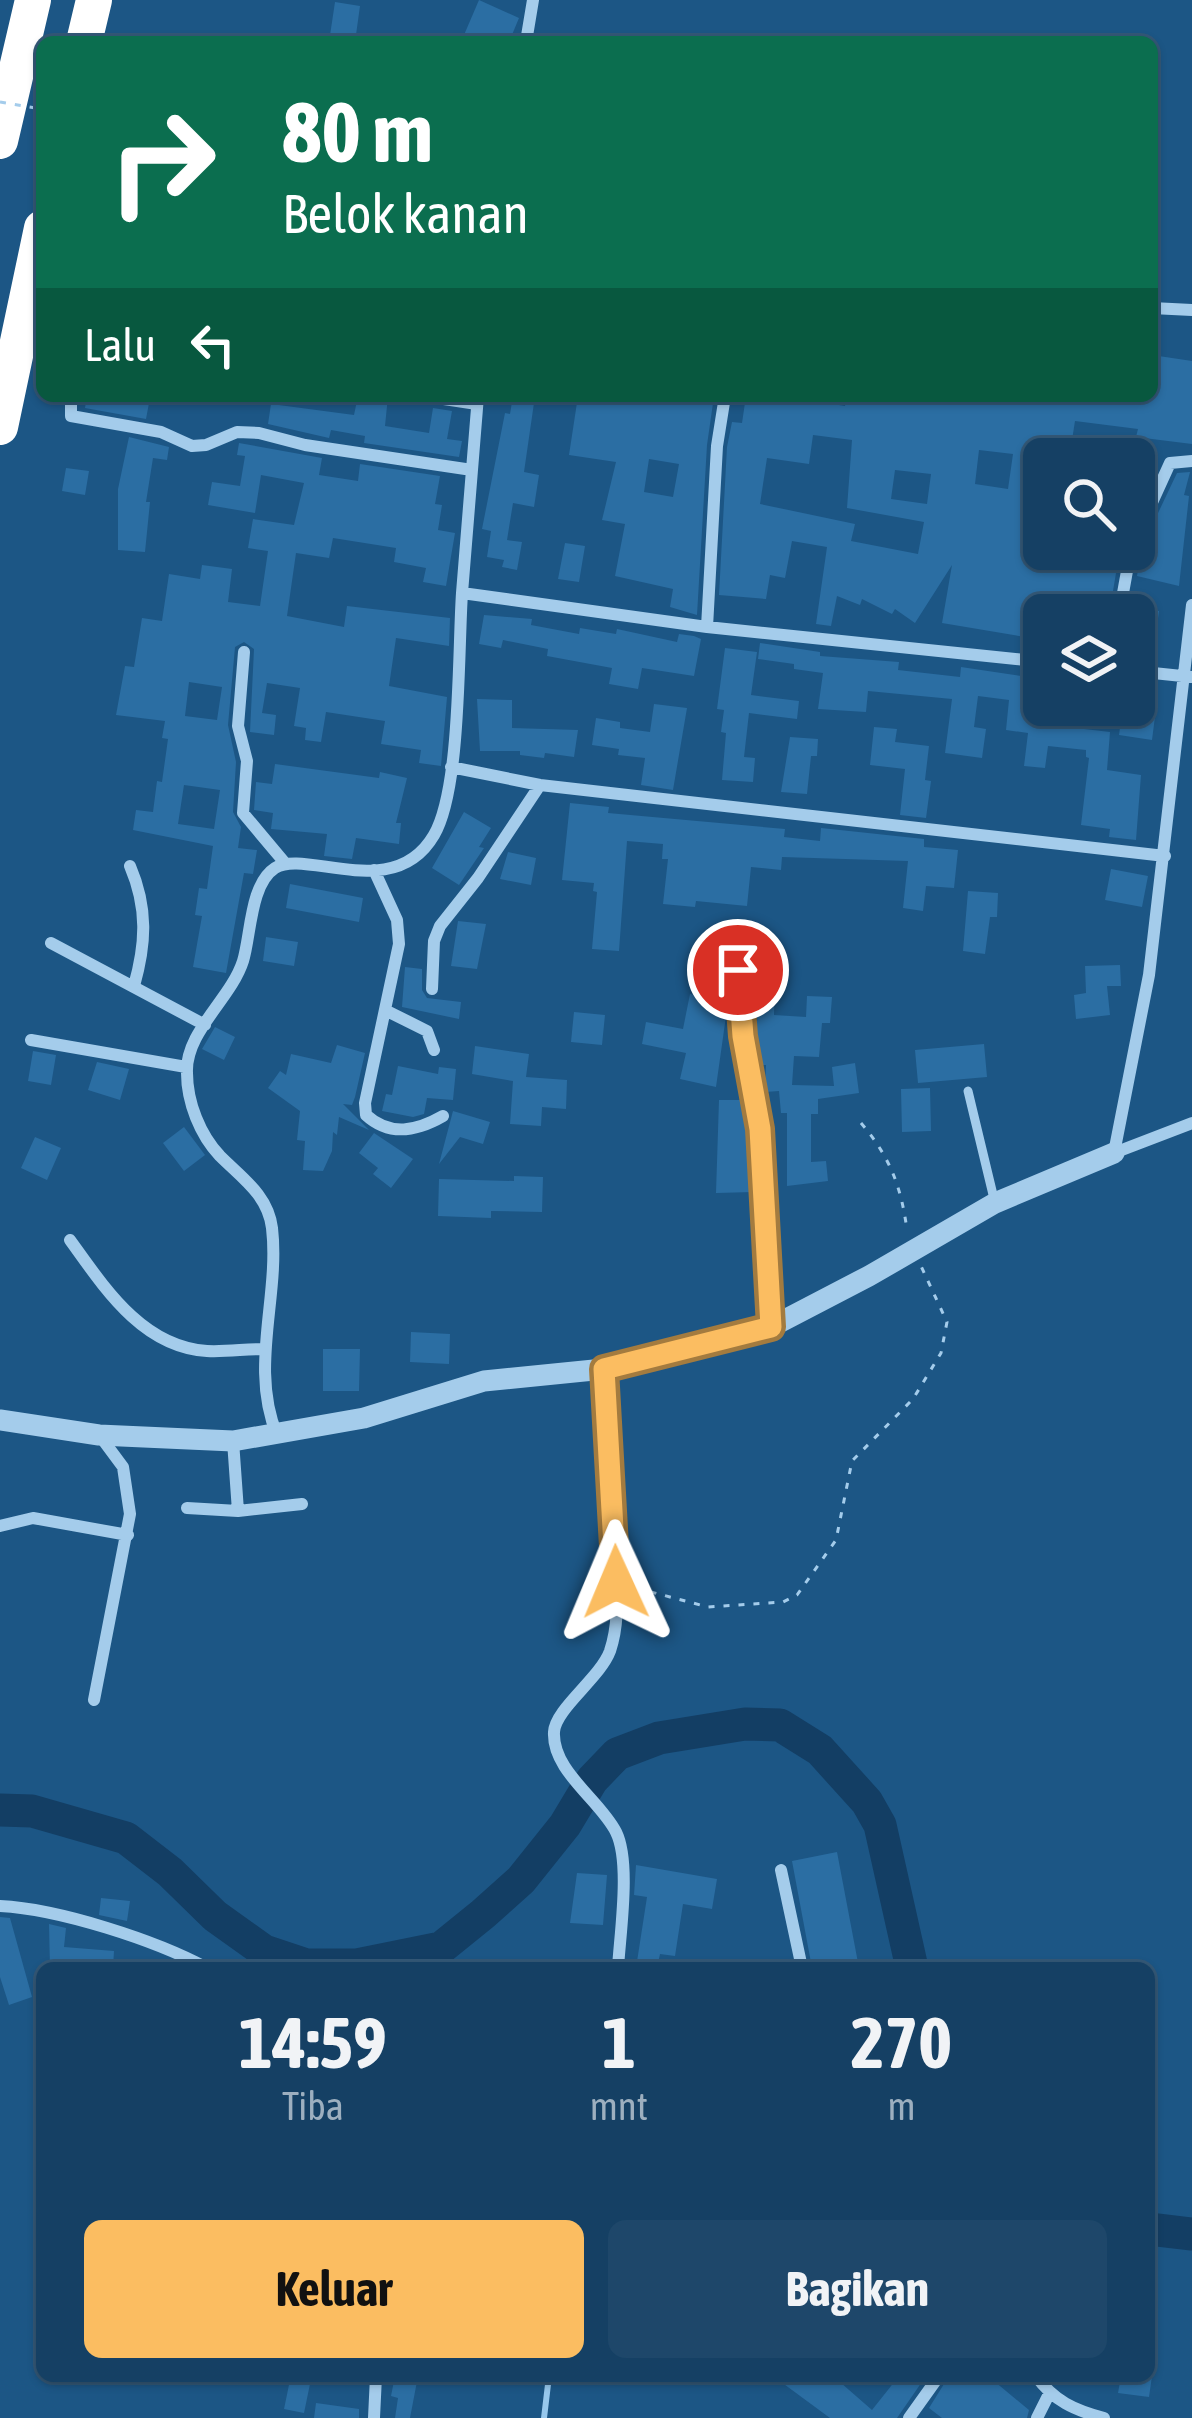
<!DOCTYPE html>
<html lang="id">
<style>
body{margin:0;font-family:"Asap Condensed",sans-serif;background:#1e476a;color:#f1f3f6;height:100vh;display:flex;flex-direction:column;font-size:45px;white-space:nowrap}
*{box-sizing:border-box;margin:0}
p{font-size:39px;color:#9dafbf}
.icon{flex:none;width:66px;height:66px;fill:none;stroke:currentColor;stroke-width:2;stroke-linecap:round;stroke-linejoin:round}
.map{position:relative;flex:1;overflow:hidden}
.details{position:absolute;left:36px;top:1962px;width:1119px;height:420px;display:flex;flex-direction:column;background:#154064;border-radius:18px;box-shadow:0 3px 9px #0004,0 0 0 3px #345978}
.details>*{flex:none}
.hud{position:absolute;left:36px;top:36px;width:1122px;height:366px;border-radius:18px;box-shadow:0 3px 9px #0004,0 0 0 3px #345978;background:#0b6e4f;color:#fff;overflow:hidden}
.tools{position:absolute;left:1023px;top:438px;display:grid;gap:24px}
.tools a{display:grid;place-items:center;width:132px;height:132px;border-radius:18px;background:#154064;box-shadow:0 3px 9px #0004,0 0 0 3px #345978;font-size:60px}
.pin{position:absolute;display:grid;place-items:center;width:102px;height:102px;color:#fff;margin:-51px;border:6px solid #fff;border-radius:50%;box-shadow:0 3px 12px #0007}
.me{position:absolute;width:132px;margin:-66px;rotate:359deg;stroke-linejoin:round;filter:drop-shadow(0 0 9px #0008)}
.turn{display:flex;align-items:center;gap:42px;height:252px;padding:0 48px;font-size:54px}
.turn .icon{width:156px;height:156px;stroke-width:2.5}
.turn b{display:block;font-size:84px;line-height:102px}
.then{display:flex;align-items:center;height:114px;padding:0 48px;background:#0003;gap:24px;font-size:45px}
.eta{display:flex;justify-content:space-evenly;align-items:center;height:204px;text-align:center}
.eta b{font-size:72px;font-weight:700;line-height:84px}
.primary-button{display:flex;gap:24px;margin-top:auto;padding:24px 48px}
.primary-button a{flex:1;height:138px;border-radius:18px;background:#fbbd61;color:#111;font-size:48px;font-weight:700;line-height:138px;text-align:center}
.primary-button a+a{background:#1e476a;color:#f1f3f6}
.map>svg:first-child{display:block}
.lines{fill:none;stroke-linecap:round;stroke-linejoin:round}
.stream{stroke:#97c8ed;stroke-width:6}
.river{stroke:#133e64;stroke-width:33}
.building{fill:#2b6ea3;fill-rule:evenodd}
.path{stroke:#a4cceb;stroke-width:3;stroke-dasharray:6 9;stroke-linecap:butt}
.service{stroke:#a4cceb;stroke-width:9}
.minor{stroke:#a4cceb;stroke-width:12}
.tertiary{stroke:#a4cceb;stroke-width:21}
.motorway{stroke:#fff;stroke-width:36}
.path-bridge{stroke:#a4cceb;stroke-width:3;stroke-dasharray:6 9;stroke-linecap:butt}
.route-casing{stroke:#a37b3f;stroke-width:30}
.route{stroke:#fbbd61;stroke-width:21}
</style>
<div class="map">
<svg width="1192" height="2418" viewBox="0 0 1192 2418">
<rect width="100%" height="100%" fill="#1c5685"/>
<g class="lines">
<path class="stream" d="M306,1965L309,1968
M544,2418L549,2376"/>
<path class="river" d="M0,1810L32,1811L126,1838L170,1872L215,1916L264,1951L306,1965H357L441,1948L483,1914L521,1880L565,1825L592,1780L617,1754L659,1738L745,1724L780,1725L820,1750L867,1802L880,1825L912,1968
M1149,2229L1192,2234"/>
</g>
<path class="building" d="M479,0L519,18L509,42H461Z
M335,2L360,6L355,42H329Z
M1152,355L1192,361V444L1136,437L1138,429L1075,421L1070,453L1064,452L1063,459H1044V549H1120L1109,615H1044V633L1026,630L1025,637L942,623L952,565L915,623L895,609L892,614L862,599L860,605L837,596L831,626L816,624L827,547L792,541L785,578L770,575L766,599L719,595L727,447L732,422L742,423L746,396H782L845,406L846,396H926L957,400L958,396H1062L1118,403L1119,396H1152ZM813,435L852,440L847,508L924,522L918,554L851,541L855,524L760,504L767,458L809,464ZM979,450L1013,454L1008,489L975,484ZM895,470L931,474L927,504L891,499Z
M87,396L149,403L146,419L85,408Z
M358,396H388L385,426L429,433L433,408L452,411L447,439L462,441L459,457L364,443L365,436L331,430L329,438L268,424L271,404L354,415Z
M513,396H535L524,472L539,475L534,507L513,503L507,540L522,542L517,570L502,567L504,560L487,557L491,531L482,529L505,413L510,414Z
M578,396L660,404L661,396H714L707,445L697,615L670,607L673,589L615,576L625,524L602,520L616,462L569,455ZM649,459L679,464L673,497L644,492Z
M129,437L169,447L167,460L153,458L146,502H150L145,552L118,550V489Z
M239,443L322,458L319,475L358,481L360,464L440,476L435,504L442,505L438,530L455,533L446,586L423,582L426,568L394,562L396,548L333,538L329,558L296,553L287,616L344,627L347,606L450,618L449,646L396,638L389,686L447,697L441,766L419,763L421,750L381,744L385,721L326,712L321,742L305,740L306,728L294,726L300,688L267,683L262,713L276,715L274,735L250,732L254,649L244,642L235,647L228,725L236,762L233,812L241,827L238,848L257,850L253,874L244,873L226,973L193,967L202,916L195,915L199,888L207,889L213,846L133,830L136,810L153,812L157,781L162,782L168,739L162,738L165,721L116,715L125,666L134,667L142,618L162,621L169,574L200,579L202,565L232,569L228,602L260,606L268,551L248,548L253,519L294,525L304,483L261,475L255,513L208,505L212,482L240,486L245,456L237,455ZM189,682L222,687L217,720L185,716ZM184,785L220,790L214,829L178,824Z
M1134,459L1158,465L1134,517Z
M66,468L89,471L85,495L62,491Z
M1190,472L1184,495L1189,496L1179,586L1137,576L1141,549L1177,473Z
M565,543L585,546L579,582L558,579Z
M1134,608L1159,611L1152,662L1134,659Z
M484,615L532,619L531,625L579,634L580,628L616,634L617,629L677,642L679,634L694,636L701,639L694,676L642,668L638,689L609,684L612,668L547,656L548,649L503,640L501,648L479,644Z
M760,643L820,652V656L899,662L898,670L960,677L961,667L1028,677L1029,671L1044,672V705H1071L1070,711L1086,713L1084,729L1110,732L1107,770L1141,775L1136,840L1109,837L1110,829L1081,825L1089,758L1086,757V750L1048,746L1045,768L1024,766L1028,733L1006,730L1009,700L978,696L974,727L986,729L982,758L945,753L952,699L868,691L866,712L818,709L823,673L794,669V664L758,659Z
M725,648L757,652L751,695L799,701L797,719L749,713L744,757L755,758L753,782L722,780L726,733L721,732L724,710L717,709Z
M1134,698L1157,701L1152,740L1119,735L1123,705H1134Z
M477,699L512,700V728L578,730L574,757L545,753L544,758L520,755V751H480Z
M654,704L687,708L673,790L641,785L645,758L618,755L619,749L592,745L596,718L620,722V728L650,732Z
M874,727L897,729L895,742L929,746L925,780L931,781L926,818L900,815L905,769L870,765Z
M790,737L818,739L817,756H811L807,794L781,792Z
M275,764L379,778L380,772L407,778L396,823H401L399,844L356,838L352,859L324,856L327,834L271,829L273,813L254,810L256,782L272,784Z
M570,803L609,807L608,813L785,829L784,837L820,841L821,828L924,839V847L958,850L954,888L926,886L923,911L903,908L908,861L782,857L781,870L751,867L747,906L696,901L695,907L663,904L668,859H662L663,844L627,841L619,951L592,949L597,892L593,891L594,883L562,880Z
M464,812L491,828L479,847L484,848L459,885L432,868Z
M508,852L536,858L531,885L500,879Z
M1111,869L1148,876L1142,907L1105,900Z
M290,884L363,898L359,922L286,908Z
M968,891L998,893L997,917H990L985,954L963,951Z
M458,921L486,924L477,969L451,966Z
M266,937L298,942L294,966L263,961Z
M1120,965L1121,986H1107L1110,1015L1076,1019L1074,995L1086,993L1085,966Z
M405,967L422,969V990L427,998L461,1002L459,1019L402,1007Z
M706,968L726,972L720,1000L728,1002L716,1087L680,1079L686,1053L642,1044L646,1022L683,1029L690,994L700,996Z
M760,977H775L774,1015L806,1017L807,996L832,997L830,1023H822L819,1057L794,1056L792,1085L834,1086L832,1067L855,1063L859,1093L818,1099V1114H811V1162L826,1161L828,1181L787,1186V1113H781L779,1091L765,1092L766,1065H760L756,1036Z
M574,1012L605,1015L602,1045L571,1042Z
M215,1027L235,1037L224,1060L202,1049Z
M984,1044L987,1077L918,1083L915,1050Z
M337,1045L365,1053L355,1097L352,1105L343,1104L369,1130L339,1117L337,1135L333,1132L332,1151L323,1171L303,1170L305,1141L297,1140L300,1111L268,1088L280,1071L286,1075L291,1054L331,1063Z
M475,1046L529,1054L526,1077L567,1080L566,1109L542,1107L541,1126L510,1124L513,1081L472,1074Z
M33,1051L56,1055L51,1085L28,1081Z
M97,1062L129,1069L120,1100L88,1090Z
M398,1066L438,1074L439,1067L456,1069L453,1100L427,1098L424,1114L413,1117L382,1111L386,1094L392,1095Z
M930,1088L931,1131L902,1132L901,1089Z
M719,1100H745L753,1192L716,1193Z
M453,1111L490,1122L483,1144L460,1137L439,1164Z
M184,1127L205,1155L184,1171L163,1143Z
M374,1133L413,1159L391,1188L373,1174L378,1168L359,1153Z
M35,1137L61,1148L47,1180L21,1168Z
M514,1176L543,1177L542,1212L491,1211V1218L438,1216L439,1179L514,1181Z
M411,1332L450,1334L449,1364L410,1362Z
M323,1349H360L359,1391H323Z
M837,1852L859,1968H812L792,1861Z
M636,1865L717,1879L712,1909L683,1904L675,1956L660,1954L657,1968H636L647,1897L634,1895Z
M577,1873L607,1875L603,1925L570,1923Z
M101,1898L130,1901L127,1921L99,1915Z
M0,1917L10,1918L32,1997L9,2005L0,1977Z
M49,1924L66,1928L64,1947L114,1951L113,1968H50Z
M395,2376H418L410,2418H395L398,2398L391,2396Z
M773,2376H833L872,2410L899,2376H926L897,2418H830Z
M949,2376H988L1029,2410L1027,2418H942L929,2408Z
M1121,2376H1152L1149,2397L1118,2393Z
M290,2380L310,2384L304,2413L284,2409Z
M316,2403L359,2409V2418H314Z"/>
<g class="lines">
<path class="path" d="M861,1123C890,1157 901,1186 907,1230
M636,1588L708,1607L783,1602L797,1595L836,1540L852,1461L913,1399L941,1353L947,1322L921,1266"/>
<path class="service" d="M968,1091L995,1203"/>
<path class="minor" d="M526,42L533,0
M1152,308L1192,310
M71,396V416L161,432L192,446L206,445L237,432L259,433L305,445L472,470
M424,396L477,404
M1134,542L1170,463L1192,461
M462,593L478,396
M1119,615L1131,549
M707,627L717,446L725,396
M244,652L238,726L247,761L243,813L285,863
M1134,671L1192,677
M451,767L540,785L1165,856
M130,866C148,908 146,944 134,986
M374,870L397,920L399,944L365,1103L366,1115C390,1137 417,1131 443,1116
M741,931L740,1005L760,1129L771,1327
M51,943L205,1025
M432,989L434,941L440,926L478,878L540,785
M385,1010L427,1031L434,1050
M31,1040L186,1067
M1114,1153L1149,975L1192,605
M1114,1153L1192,1123
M70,1240C104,1287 142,1347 207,1351C226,1352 245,1349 264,1349
M604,1369C611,1436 616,1503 616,1570C617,1598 619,1624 610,1651C600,1678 555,1709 554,1732C552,1771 600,1800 616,1832C631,1862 620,1933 618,1968
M277,1435C249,1367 280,1297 272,1228C268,1195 242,1178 220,1156C200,1135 187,1102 187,1073C185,1032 231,999 243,961C251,935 250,884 275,868C305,848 394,904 434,835C461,789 458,652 462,593L707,627L1044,662
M233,1441L238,1511L302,1504
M187,1508L238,1511
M0,1526L33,1518L128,1535
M94,1700L130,1514L123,1467L100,1436
M781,1870L802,1968
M0,1906C59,1909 155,1940 207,1968
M1036,2376C1054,2401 1074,2410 1104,2418
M374,2418L376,2376
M909,2418L939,2376
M1037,2418L1049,2394"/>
<path class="tertiary" d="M0,1420L99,1435L233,1441L364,1418L484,1381L604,1369L705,1347L771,1327L869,1276L995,1203L1114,1153"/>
<path class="motorway" d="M84,42L94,0
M0,141L33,0
M0,427L42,228"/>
<path class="path-bridge" d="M0,102L42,109"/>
</g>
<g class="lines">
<g class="route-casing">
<path id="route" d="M616,1582L604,1369L771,1327L760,1129L743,1036L738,970"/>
</g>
<use href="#route" class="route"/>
</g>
</svg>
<div class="tools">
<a><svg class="icon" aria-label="search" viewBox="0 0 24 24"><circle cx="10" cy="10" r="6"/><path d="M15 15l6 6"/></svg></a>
<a><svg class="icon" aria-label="layers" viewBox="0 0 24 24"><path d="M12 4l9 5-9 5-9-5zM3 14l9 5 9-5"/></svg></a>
</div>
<div class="pin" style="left:738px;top:970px;background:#d93025"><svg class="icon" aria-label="arrive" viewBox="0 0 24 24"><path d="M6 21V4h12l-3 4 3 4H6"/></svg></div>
<svg class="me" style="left:616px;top:1582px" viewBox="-20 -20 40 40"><path d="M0-17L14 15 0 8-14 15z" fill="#fbbd61" stroke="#fff" stroke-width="4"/></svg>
<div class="hud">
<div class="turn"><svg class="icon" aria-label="right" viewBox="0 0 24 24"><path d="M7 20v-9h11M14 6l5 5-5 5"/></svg><div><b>80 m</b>Belok kanan</div></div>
<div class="then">Lalu<svg class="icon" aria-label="left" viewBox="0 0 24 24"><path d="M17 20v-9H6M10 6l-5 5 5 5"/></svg></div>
</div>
<section class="details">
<div class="eta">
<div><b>14:59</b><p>Tiba</p></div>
<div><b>1</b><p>mnt</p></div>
<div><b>270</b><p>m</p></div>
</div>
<div class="primary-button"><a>Keluar</a><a>Bagikan</a></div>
</section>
</div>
